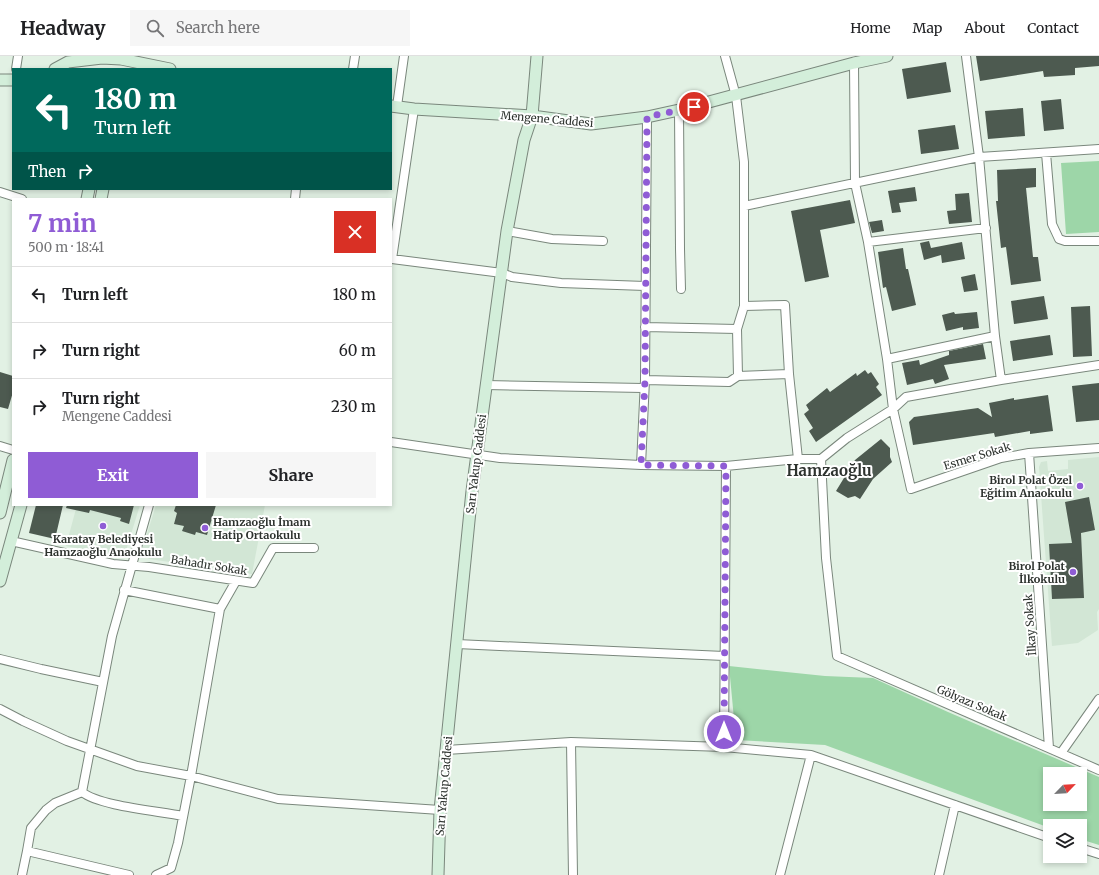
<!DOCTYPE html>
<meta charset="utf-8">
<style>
body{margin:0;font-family:Merriweather,serif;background:#f6f6f6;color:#202124;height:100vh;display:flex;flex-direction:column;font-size:15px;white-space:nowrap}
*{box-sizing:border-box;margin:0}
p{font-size:13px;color:#757577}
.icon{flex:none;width:22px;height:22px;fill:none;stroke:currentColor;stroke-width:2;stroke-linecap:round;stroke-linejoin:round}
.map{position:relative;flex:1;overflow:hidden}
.panel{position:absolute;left:12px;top:142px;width:380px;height:308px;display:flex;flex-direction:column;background:#fff;border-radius:0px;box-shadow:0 2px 6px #0003}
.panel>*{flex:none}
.guide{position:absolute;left:12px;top:12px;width:380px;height:122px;border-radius:0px;box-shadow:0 2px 6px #0003;background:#00695c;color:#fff;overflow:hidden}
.needle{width:26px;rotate:65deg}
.controls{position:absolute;left:1043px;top:711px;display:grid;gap:8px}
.controls a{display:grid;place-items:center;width:44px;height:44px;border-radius:0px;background:#fff;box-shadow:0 2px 6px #0003;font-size:20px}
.pin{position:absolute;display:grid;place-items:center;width:34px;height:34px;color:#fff;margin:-17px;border:2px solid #fff;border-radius:50%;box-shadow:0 1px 4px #0007}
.me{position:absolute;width:44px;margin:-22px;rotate:0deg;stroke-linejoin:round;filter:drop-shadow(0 0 3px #0008)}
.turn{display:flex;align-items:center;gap:14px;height:84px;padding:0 16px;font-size:18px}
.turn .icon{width:52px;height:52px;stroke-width:2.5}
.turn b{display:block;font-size:28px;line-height:34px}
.then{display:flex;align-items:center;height:38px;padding:0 16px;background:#0003;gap:8px;font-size:15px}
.round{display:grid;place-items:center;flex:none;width:42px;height:42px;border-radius:0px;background:#f6f6f6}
.headline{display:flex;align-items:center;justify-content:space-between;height:68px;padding:0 16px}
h1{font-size:24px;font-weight:700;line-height:30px;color:#8f5cd5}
.button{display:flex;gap:8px;margin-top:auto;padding:8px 16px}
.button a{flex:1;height:46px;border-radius:0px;background:#8f5cd5;color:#fff;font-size:16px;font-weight:700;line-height:46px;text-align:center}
.button a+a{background:#f6f6f6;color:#202124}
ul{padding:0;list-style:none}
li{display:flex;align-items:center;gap:12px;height:56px;padding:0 16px;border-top:1px solid #e0e0e0}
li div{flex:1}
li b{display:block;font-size:15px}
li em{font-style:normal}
header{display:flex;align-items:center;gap:24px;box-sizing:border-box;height:56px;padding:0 20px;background:#fff;border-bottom:1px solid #e0e0e0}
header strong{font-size:19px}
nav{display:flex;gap:22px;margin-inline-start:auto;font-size:14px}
.search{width:280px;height:36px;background:#f6f6f6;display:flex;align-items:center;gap:10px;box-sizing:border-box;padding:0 14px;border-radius:0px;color:#757577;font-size:15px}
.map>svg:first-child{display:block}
.built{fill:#d2e6d5}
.green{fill:#9dd6a8;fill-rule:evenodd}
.building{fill:#4d5a50}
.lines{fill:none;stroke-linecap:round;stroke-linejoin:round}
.street-casing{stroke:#7a877c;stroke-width:10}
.secondary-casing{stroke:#7a877c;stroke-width:13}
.street{stroke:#fff;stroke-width:8}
.secondary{stroke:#d3eeda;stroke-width:11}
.route{stroke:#8f5cd5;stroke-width:7;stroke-dasharray:0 12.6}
.poi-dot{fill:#8f5cd5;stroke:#fff;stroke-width:1.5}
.labels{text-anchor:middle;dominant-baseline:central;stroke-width:4;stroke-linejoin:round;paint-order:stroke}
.street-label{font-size:11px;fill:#2d322e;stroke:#fff}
.poi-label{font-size:11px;font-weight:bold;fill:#2d322e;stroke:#fff;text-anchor:end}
.district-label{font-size:15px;font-weight:bold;fill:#2d322e;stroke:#fff}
</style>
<header>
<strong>Headway</strong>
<div class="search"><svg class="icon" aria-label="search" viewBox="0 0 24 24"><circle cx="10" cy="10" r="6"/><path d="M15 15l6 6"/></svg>Search here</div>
<nav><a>Home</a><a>Map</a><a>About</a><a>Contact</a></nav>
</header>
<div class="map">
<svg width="1099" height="819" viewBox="0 0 1099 819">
<rect width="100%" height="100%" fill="#e2f1e4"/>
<path class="built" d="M1099,401V553L1097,556L1098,574L1078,587L1052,590L1039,411L1041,406L1047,405L1048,415L1068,413V404Z
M77,449H140L125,498L119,502L66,490Z
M156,449H265L252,518L149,503L142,494Z"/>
<path class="green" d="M1099,105V176L1066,178L1061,107Z
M729,610L825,620L873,622L948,656L1099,721V789L1080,783V770H1050V772L825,689L736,684ZM1050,718H1080V748H1050Z"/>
<path class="building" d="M976,0H1099V10L1075,12V19L1044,21L1043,15L980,25Z
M946,6L951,36L907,43L902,13Z
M1061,43L1064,73L1044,75L1041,45Z
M1023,52L1025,80L988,83L985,55Z
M955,69L959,93L921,98L918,74Z
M1036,112V131L1026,132L1033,201H1038L1041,225L1011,229L1006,191L1001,192L996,145H998L997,114Z
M915,131L917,145L899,147L901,156L892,157L888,135Z
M969,137L972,166L949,168L947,155L956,154L955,138Z
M850,144L855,167L820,174L829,221L805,226L791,155Z
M882,164L884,175L872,177L869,166Z
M929,185L931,192L962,186L965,203L942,207L941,199L924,204L920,187Z
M903,192L906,213H908L916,249L892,255L886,231L883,232L878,196Z
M975,218L978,234L964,236L961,221Z
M1044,240L1048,263L1014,268L1011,245Z
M1090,250L1092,300L1073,301L1071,251Z
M954,256L955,258L977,256L979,272L963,274V271L946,275L942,259Z
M1050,279L1053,299L1013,305L1010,285Z
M983,288L986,303L944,309L949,323L935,328L933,323L907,329L902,307L919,304L920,309L949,299V295Z
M865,314L868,318L871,316L879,328L876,331L882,339L816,386L809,375L813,372L804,358L809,354L806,349L827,332L830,336L856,317L857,320Z
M0,316L13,320V336L8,353L0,351Z
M1099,327V364L1076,366L1072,330Z
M1048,339L1053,375L1030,378V375L995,381L994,377L913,389L909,366L914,361L978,352L992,361L989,347L1014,342V344Z
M881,383L890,392V401L892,406L873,423L860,443L855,440L848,442L836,435L855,404Z
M1089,441L1095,474L1081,477L1084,542L1052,543L1049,488L1072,487L1065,446Z
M36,449H63L55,483L29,477Z
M67,449H134L129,468L120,465L121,462L90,454L89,457L66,452Z
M176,449H216L207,479L196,476L195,479L182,475L184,470L174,468L177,457L174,455Z"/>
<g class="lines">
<g class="street-casing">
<path id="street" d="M725,0L736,40L744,106V250L737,273
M966,0L979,101L995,280L1001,324
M854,7L855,127L868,186L887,303L893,353L911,433L1001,402L1029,397L1099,392
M16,13L18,0
M353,13L355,0
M397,50L404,0
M414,53L392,203L502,217L512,221L561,227L645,230
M679,54L680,193L681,233
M1046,97L1052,168L1059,183L1065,185H1099
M0,136L22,143
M295,143L296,133
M744,150L979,101L1099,93
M507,175L552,183L603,185
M868,186L986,172
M744,250L785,249L789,318L798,403
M645,271L737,273L738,320
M887,303L995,280
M1099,309L1001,324L906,341L893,353L847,382L821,403L826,502L837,600L1099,714
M645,324L729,326L738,320L789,318
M486,329L643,332
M391,386L500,402L641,409L726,410L798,403H821
M0,390L13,394
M1029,397L1049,692
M641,409L645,324L647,61
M149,449L112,580L82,736C99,750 159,755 183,760
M11,485L113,508L149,511L253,527L273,492H314
M124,534L220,553
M457,588L724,600
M0,603L41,613L103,626
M0,653L23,665L67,685L137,710L191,720L278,743L440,754
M571,686L573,819
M724,691L726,410
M446,694L571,686L724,691L811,699L1050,782
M1061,697L1099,643
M1080,792L1099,798
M27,795L31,772L46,754L55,747L82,736
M22,819L27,795L129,819
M156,819L171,812L178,787L191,720L220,553L236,525
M780,819L811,699
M939,819L955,749"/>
</g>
<g class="secondary-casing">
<path id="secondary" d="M55,13L68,6L102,2L121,3L170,13
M0,24H13
M391,50L414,53L532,60L591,68L647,61L679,54L854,7L887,0
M87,143L89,133
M101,143L103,133
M0,457L13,404
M0,525L21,449
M438,819L440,754L472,435L507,175L524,84L532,60L537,0"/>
</g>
<use href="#street" class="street"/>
<use href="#secondary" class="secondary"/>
</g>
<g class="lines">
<path class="route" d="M694,51L647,61L645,324L641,409L726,410L724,676"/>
</g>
<g class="poi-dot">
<circle cx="1080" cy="430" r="4"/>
<circle cx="103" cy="470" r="4"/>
<circle cx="205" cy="472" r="4"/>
<circle cx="1073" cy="516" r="4"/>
</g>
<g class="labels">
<g class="street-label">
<text transform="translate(547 63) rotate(5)">Mengene Caddesi</text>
<text transform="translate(977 400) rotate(-17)">Esmer Sokak</text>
<text transform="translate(476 408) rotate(-83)">Sarı Yakup Caddesi</text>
<text transform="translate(209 509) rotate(9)">Bahadır Sokak</text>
<text transform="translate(1030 569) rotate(-94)">İlkay Sokak</text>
<text transform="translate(972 647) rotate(23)">Gölyazı Sokak</text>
<text transform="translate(444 730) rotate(-85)">Sarı Yakup Caddesi</text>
</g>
<g class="poi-label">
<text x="1072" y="424">Birol Polat Özel<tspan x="1072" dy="13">Eğitim Anaokulu</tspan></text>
<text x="213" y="466" text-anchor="start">Hamzaoğlu İmam<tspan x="213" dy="13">Hatip Ortaokulu</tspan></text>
<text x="103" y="483" text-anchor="middle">Karatay Belediyesi<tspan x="103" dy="13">Hamzaoğlu Anaokulu</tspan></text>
<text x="1065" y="510">Birol Polat<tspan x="1065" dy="13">İlkokulu</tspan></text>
</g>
<g class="district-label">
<text x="829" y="414">Hamzaoğlu</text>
</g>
</g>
</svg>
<div class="controls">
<a><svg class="needle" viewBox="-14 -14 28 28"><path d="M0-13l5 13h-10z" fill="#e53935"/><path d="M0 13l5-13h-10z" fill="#757577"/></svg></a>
<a><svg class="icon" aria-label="layers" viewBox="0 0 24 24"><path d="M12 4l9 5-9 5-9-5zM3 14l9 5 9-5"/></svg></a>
</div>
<div class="pin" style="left:694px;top:51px;background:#d93025"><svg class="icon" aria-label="arrive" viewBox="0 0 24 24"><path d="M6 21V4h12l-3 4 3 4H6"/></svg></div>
<svg class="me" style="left:724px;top:676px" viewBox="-20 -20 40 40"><circle r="17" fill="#8f5cd5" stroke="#fff" stroke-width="3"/><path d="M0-11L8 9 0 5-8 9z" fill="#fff"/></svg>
<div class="guide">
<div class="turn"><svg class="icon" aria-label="left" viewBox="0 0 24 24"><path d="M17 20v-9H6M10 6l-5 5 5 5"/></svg><div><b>180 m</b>Turn left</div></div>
<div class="then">Then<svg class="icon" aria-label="right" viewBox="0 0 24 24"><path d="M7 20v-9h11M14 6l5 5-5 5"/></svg></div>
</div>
<section class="panel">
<div class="headline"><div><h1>7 min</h1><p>500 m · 18:41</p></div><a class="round" style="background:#d93025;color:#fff"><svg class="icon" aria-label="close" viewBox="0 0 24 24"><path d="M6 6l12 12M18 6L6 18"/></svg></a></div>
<ul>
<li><svg class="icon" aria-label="left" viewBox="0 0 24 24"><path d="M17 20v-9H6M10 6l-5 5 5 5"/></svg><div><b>Turn left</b></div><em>180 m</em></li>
<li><svg class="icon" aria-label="right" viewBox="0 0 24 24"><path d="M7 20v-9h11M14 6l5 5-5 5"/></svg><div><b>Turn right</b></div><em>60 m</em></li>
<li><svg class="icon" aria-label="right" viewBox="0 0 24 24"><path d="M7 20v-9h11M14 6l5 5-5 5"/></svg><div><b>Turn right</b><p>Mengene Caddesi</p></div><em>230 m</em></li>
</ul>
<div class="button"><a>Exit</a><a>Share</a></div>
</section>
</div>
